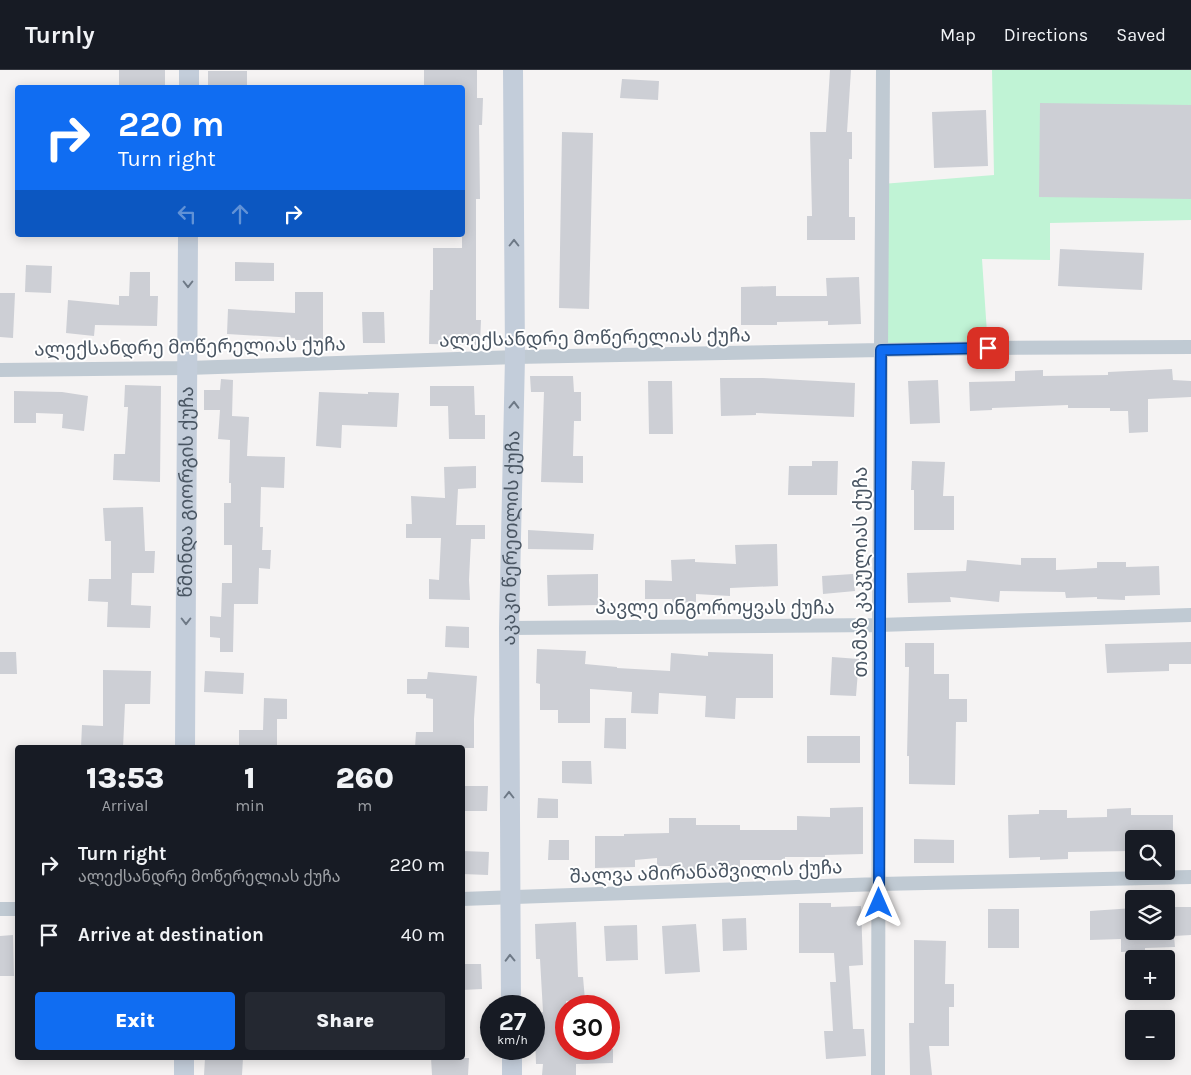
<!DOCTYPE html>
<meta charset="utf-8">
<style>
body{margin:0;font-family:Karla,"Noto Sans Georgian",sans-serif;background:#242831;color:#f1f3f6;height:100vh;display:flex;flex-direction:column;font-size:19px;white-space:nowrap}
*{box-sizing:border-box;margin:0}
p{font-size:16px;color:#9ea1a6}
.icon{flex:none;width:28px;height:28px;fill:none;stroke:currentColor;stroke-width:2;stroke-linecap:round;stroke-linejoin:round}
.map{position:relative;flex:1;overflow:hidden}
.panel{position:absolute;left:15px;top:675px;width:450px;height:315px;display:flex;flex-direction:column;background:#171b24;border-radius:5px;box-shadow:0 2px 12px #0003}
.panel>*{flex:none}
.guide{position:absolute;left:15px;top:15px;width:450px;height:152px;border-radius:5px;box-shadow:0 2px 12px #0003;background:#106df2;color:#fff;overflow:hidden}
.buttons{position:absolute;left:1125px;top:760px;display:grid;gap:10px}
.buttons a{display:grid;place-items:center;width:50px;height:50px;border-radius:5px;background:#171b24;box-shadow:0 2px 12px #0003;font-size:25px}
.speed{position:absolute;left:480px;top:925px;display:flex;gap:10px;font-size:25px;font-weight:700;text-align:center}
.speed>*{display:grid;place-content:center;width:65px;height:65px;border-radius:50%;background:#171b24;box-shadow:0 2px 12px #0003;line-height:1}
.speed small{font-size:12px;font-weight:400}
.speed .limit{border:8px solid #d22;background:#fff;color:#111}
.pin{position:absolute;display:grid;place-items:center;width:42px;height:42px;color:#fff;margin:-21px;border-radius:10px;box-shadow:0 2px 8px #0006}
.me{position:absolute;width:55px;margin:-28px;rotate:0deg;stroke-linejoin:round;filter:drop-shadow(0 0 4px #0008)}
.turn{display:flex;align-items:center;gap:18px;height:105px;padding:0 20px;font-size:22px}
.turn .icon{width:65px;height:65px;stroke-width:2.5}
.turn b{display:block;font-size:35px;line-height:42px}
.lanes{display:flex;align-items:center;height:48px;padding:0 20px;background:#0003;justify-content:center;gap:25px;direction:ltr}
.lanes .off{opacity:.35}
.eta{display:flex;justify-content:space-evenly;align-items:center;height:85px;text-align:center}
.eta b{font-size:30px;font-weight:800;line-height:35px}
.action{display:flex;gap:10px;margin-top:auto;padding:10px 20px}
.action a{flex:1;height:58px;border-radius:5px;background:#106df2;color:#fff;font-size:20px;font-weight:800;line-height:58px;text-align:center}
.action a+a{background:#242831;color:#f1f3f6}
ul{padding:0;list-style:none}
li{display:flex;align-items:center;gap:15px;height:70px;padding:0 20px}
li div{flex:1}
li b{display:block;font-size:19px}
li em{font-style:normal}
header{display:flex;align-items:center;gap:30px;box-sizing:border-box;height:70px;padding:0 25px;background:#171b24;border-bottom:1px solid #363941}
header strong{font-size:24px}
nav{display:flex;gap:28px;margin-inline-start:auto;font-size:18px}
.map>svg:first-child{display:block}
.green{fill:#c0f3d5}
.building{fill:#cdcfd5}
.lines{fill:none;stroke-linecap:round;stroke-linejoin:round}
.street{stroke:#c0cad3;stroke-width:14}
.secondary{stroke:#c3cdda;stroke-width:20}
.oneway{stroke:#6e7986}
.route-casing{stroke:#0a479d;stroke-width:12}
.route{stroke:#106df2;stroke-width:9}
.labels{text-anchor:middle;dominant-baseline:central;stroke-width:4;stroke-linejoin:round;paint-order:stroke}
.street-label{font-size:19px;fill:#495562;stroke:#fff}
</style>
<header>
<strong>Turnly</strong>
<nav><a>Map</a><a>Directions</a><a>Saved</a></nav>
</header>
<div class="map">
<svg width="1191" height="1005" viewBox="0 0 1191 1005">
<rect width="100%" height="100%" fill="#f5f3f3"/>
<path class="green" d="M992,0H1191V150L1050,153V190L982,189L988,278L881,280L882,114L994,105Z"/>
<path class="building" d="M119,0H165V18H119Z
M424,0H477V28H483L482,55H479L480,129H476V250H481L480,275L429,274L430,220H433V178H462V18H424Z
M830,0H851L847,62H852V89H849V147H855V170H807V146H812L810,62H826Z
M208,1H247V18H208Z
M622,9L659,11L658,30L620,28Z
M1040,33L1191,35V129L1039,127Z
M986,40L988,96L934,98L932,42Z
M562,62L593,63L589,239L559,238Z
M1060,179L1144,183L1142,220L1058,216Z
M235,192L274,193V211H235Z
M26,195L52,196L51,223L25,222Z
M130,202H150V226H158L157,256L95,255L94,266L66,263L68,230L119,235V226H129Z
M859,207L861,254L828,255V251L777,252V255H741V217L776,216V226H827L826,208Z
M295,222H323V270H295V268L227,264L228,239L295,243Z
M0,223H15L13,268L0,267Z
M362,242H384L385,273H363Z
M1172,299L1173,310L1191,311V327L1148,329V362L1129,363L1128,341H1110V338H1068V335L992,338V340L970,341L969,312L1015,311V301L1043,300V306L1108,305V302Z
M530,306H573L574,322H581V351H574L573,386H583V413L541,412L544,322H531Z
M720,308H763L855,313L854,347L756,343V345L721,346Z
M221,309L233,310L232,346L249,347L247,386L285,387L284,418L261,417L260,457H263L262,480H271L270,499L259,498L258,534H234L233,582H220V568L210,567V546L221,547L222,513H232V475H224V433H231V413H229L230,370L218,369L220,340H204V320H220Z
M938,310L940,353L910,354L908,311Z
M648,311H672L673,364H649Z
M125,315L161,316L160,412L113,410L114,384H125L128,337H124Z
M430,316H474L475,345H485V369H449L448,336H430Z
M14,321L62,322L88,326L84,361L62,358L63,344L36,343V353H14Z
M319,322L368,324V322L399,323L397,357L342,355L341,378L316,376Z
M812,391H838L837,425H788L789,396H812Z
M912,391L945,392L943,426H954V460H914V420H911Z
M476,396V418L458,419L456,455H485V469H471L469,510L470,530L429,529V509L439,510L441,468H406V454H412L411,426L445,428L444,397Z
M143,437L145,481H155L154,503H132L131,535L151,536L150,558L107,557L108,532L88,531L89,509H111V471H105L103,438Z
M528,460L594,464L593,480L528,479Z
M777,474L778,516L730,518V526L696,524V532L673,533L672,529H645V510L672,511L671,490L695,489V492L736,494L735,475Z
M1021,488H1056V500L1097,498V492H1126V497L1159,496L1160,525L1125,526V530L1097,529V527L1066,528L1065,522L1000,521L999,532L950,527L951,532L908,533L907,503L966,501L967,490L1021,495Z
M598,504V535L548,536L547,505Z
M853,504L855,521L823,524L822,506Z
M446,556L469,557V578L445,577Z
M1191,572V594H1169V601L1107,603L1105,574Z
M905,573H934V604H949V629H967V652H956L955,715L909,714V686H907L909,597H905Z
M537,579L586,581L585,594L617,597V598L670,601L671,583L708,586V582L773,584V628H736L735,649L705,647L706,626L659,623L658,644L631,643L632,622L590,619V653H558V640H540V614L536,613Z
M0,582H16L17,604H0Z
M832,587L859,589L856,626L830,625Z
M103,600L151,601L150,634H125L123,678H81L82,655L103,656Z
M205,601L244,603L243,624L204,622Z
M428,602L477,606L474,649V678H415L416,662H433V629L426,628V624H407V609H427Z
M264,628L287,629V649H277V678H239V660H263Z
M605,648H626V679L604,678Z
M807,666H860V693H807Z
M562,691H591L592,714L562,713Z
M462,716H488L487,741H462Z
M538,728L558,729V748H537Z
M863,737V784L825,785V787H785V790H740V800L697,799V803L670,804V796H657V788L635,790V797L595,798V766H624V764L669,763V748H696V755H740V760H797V746L830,747V738Z
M1131,738V745H1173V769H1131L1132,781L1068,782V789L1040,790V787L1009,788L1008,745L1039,744V740H1067V748L1107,747V739Z
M914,769L954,770V793H914Z
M549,770H569V790H548Z
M462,781L489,782L488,805L462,804Z
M799,833H831V837L861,836L863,895L849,896L853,959H864L866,986L826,989L824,961H833L830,912H836L834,883H799Z
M1166,837H1191V865L1174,866L1175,877L1145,878V881L1121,882V869L1090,870V841L1134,838V861H1166Z
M988,839H1019V878H988Z
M746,848L747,880L723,881L722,849Z
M576,852L578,907H583L585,930L566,931V979H613V993L576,994V1005H542L543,994H536L535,964H540L539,943L543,942L540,889H536L535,854Z
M696,854L700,902L665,904L662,856Z
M637,855L638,890L606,891L604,856Z
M13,865L14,906H0V866Z
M914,870L946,871L945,914H954V937H949V976H929L932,1005H910L909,953H914Z
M462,894H481L482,919L462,920Z
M205,988H243L242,1005H204Z
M431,988H469L468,1005H432Z"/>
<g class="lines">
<path class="street" d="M0,300L187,298L515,287L988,278L1191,277
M509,558L879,555L1191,545
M462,829L879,814L1191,807
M0,839H18
M878,1005L879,555L883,0"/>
<g class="secondary">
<path d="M189,18V0"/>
<path id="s1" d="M185,678L188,165"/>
<path id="s2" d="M511,936L509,558L515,287L513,0"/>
<path d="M512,979V1005"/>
<path d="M184,1005V988"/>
</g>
</g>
<defs><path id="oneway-chevron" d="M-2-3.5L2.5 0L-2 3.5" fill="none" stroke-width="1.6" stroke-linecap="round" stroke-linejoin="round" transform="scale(1.25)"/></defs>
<g class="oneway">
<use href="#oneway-chevron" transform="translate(514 173) rotate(-90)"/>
<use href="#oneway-chevron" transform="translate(188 214) rotate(90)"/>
<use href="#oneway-chevron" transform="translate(514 335) rotate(-89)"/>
<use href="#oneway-chevron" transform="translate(186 551) rotate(90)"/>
<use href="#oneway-chevron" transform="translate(509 725) rotate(-90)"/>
<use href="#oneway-chevron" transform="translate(510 888) rotate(-91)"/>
</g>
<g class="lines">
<g class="route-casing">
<path id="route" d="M879,833L881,280L988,278"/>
</g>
<use href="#route" class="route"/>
</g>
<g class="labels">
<g class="street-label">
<text transform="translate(595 268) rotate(-1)">ალექსანდრე მოწერელიას ქუჩა</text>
<text transform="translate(190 277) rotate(-1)">ალექსანდრე მოწერელიას ქუჩა</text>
<text stroke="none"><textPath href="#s1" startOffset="256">წმინდა გიორგის ქუჩა</textPath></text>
<text stroke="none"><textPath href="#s2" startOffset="468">აკაკი წერეთლის ქუჩა</textPath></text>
<text transform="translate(861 502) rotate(-90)">თამაზ კაკულიას ქუჩა</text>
<text x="715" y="538">პავლე ინგოროყვას ქუჩა</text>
<text transform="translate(706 802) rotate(-2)">შალვა ამირანაშვილის ქუჩა</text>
</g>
</g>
</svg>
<div class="buttons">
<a><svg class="icon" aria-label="search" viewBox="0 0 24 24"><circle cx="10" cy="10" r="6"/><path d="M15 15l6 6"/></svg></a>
<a><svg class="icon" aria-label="layers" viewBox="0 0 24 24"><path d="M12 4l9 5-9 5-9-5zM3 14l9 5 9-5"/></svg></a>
<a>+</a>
<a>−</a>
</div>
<div class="speed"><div>27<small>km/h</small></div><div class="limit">30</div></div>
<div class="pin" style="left:988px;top:278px;background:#d93025"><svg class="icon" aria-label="arrive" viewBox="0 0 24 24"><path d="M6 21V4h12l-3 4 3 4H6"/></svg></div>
<svg class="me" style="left:879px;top:833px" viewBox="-20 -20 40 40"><path d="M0-17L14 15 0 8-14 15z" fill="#106df2" stroke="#fff" stroke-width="4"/></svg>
<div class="guide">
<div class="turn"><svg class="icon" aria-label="right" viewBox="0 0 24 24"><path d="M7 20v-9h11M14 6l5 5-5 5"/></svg><div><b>220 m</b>Turn right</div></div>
<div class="lanes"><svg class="icon off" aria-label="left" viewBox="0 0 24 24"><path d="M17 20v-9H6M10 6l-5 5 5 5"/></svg><svg class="icon off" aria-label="ahead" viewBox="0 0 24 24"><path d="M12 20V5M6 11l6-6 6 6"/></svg><svg class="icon" aria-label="right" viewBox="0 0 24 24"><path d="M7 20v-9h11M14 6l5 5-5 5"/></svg></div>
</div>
<section class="panel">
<div class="eta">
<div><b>13:53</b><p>Arrival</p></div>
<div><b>1</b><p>min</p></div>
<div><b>260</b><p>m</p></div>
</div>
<ul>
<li><svg class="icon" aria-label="right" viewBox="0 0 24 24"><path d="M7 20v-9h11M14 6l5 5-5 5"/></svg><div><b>Turn right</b><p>ალექსანდრე მოწერელიას ქუჩა</p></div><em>220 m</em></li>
<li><svg class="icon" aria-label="arrive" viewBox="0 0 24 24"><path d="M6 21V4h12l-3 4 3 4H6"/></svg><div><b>Arrive at destination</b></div><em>40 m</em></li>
</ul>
<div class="action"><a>Exit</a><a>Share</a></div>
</section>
</div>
